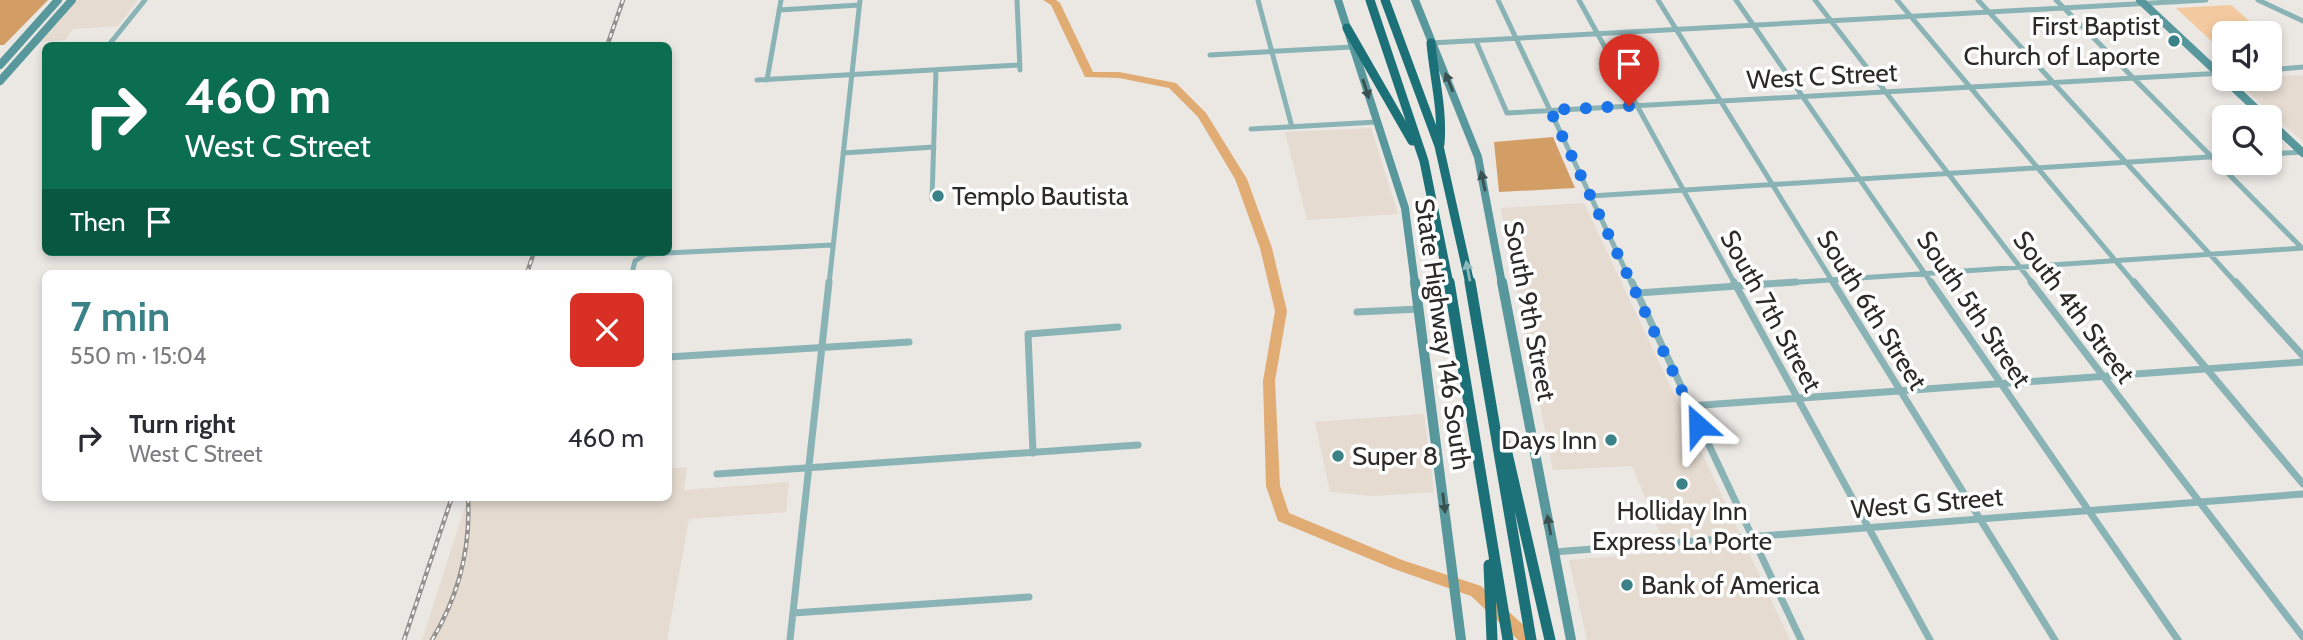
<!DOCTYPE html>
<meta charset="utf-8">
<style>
body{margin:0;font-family:Cabin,sans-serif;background:#f7f7f7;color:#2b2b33;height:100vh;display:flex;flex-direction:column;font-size:26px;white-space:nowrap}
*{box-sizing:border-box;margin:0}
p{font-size:23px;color:#7c7c81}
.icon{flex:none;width:38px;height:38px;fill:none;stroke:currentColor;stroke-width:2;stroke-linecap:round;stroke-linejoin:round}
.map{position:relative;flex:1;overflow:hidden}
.sheet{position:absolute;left:42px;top:270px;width:630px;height:231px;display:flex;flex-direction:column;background:#fff;border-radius:10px;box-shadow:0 4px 10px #0003}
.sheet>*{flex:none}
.top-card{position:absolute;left:42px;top:42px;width:630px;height:214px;border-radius:10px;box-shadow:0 4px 10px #0003;background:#0b6e4f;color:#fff;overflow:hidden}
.controls{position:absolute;left:2212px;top:21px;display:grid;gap:14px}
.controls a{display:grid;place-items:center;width:70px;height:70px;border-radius:10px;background:#fff;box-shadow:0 4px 10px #0003;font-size:35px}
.pin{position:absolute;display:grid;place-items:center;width:60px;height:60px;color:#fff;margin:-72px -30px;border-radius:50% 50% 50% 0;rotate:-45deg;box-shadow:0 0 7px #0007}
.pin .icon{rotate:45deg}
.me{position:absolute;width:77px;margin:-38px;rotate:335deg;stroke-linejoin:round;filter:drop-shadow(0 0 5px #0008)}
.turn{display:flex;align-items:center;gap:24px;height:147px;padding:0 28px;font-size:32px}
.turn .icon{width:91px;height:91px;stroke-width:2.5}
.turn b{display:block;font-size:49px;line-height:60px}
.then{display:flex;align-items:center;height:66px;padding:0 28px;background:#0003;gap:14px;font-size:26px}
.round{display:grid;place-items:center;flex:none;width:74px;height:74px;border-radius:10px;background:#f7f7f7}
.head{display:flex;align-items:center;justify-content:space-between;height:119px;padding:0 28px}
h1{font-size:42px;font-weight:600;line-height:52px;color:#3a8287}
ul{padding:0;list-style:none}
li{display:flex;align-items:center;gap:21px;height:98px;padding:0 28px}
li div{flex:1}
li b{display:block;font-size:26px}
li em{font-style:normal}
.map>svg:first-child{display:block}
.built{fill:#e5dbd1}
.green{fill:#f3ca9f}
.forest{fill:#d29e65}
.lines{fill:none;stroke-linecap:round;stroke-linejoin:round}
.river{fill:#e1ac73;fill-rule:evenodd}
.street-far1{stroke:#8ab3b6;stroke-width:5}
.street{stroke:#8ab3b6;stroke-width:7}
.secondary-far1{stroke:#58989d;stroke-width:8}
.secondary{stroke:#58989d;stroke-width:10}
.highway-far1{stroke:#1b7177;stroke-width:9}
.highway{stroke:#1b7177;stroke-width:11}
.rail-casing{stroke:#93908d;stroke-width:4.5}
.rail{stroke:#fff;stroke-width:2;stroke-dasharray:4.5;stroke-linecap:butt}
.oneway{fill:#3b5051}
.oneway2{fill:#8db8bb}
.route{stroke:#1a73e8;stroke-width:12;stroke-dasharray:0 21.6}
.poi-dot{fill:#3a8287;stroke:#fff;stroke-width:2.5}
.labels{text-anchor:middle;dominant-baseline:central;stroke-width:7;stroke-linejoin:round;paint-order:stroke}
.poi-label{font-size:26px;fill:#2b2a28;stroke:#fff;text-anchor:start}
.street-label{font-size:26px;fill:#2b2a28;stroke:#fff}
</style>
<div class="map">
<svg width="2303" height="640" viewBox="0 0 2303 640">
<rect width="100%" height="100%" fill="#ebe7e3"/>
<path class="built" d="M77,0H138L118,26L73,29L65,40L40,42Z
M2300,75L2303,76V142L2234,79Z
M1371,128L1398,214L1307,220L1285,132Z
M1584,203L1790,640H1587L1569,560L1668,552L1632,466L1553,470L1501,208Z
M1424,414L1434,492L1373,496L1330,492L1315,422Z
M687,467L684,490L789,482L786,512L689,519L667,640H422L468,497H668L669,469Z"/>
<path class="green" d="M2231,5L2263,33H2224V53L2176,8Z"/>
<path class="forest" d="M0,0H48L4,45H0Z
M1553,137L1575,188L1499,192L1494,142Z"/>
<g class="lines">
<path class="river" d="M1043,0H1056L1060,3L1093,72H1119L1176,83L1206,113L1247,179L1272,248L1287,311L1275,381L1280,486L1289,513L1402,560L1481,586L1534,635L1537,640H1518L1471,596L1394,569L1278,521L1266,486L1263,381L1275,311L1260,248L1235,179L1198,117L1169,88L1119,78L1085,77L1051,5Z"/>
<path class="street-far1" d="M1017,0L1020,70
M1258,0L1292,127
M1498,0L1632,284
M1579,0L1735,284
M1658,0L1834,284
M1736,0L1932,284
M1815,0L2033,284
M1897,0L2135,284
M1978,0L2237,284
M2056,0L2302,248
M2258,0L2303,21
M779,10L859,5
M1476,41L1507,113L2224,73
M1431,43L2206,0
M108,46L145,0
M1210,55L1352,47
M2270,70L2303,67
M757,80L1019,65
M767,80L781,0
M1251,129L1377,122
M843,153L934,147
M2270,154L2302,152
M1591,196L2224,156
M932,199L936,70
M632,273L635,261L646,254L832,245
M829,284L860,0
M1770,284L2303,248"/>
<path class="street" d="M1632,282L1801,640
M1734,282L1930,640
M1833,282L2055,640
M1931,282L2178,640
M2031,282L2303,637
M2134,282L2303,484
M2236,282L2303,356
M1638,293L1796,282
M1357,312L1419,309
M668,357L909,342
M1689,406L2303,362
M1033,453L1028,334L1118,327
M717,474L1138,445
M1554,552L2303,494
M793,613L1029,597
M790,640L829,282"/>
<path class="secondary-far1" d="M1338,0L1405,208L1415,284
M1415,0L1478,157L1502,284
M2140,0L2265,117
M0,65L58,0
M0,81L72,0
M2270,122L2303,153"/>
<path class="secondary" d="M1415,282L1461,640
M1502,282L1571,640"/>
<path class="highway-far1" d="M1370,0L1424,161L1449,284
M1385,0L1439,146L1470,284
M1347,28L1412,141
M1431,43C1434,78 1443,109 1440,144"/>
<path class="highway" d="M1449,282L1508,640
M1470,282L1531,640
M1503,436L1550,640
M1489,565L1492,640"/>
<g class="rail-casing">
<path id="rail" d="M607,46L623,0
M527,273L534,252
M404,640L452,497
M432,640C459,595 471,549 468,497"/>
</g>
<use href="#rail" class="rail"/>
</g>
<defs><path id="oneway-solid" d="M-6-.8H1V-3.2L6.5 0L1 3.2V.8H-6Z" transform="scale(1.75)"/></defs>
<g class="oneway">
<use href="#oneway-solid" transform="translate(1449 82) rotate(-112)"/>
<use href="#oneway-solid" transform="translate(1366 89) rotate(72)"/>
<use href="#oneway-solid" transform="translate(1483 181) rotate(-102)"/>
<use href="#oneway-solid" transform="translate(1444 503) rotate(83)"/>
<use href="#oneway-solid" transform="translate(1549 525) rotate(-100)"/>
</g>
<use class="oneway2" href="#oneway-solid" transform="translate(1468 271) rotate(-101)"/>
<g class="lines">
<path class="route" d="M1629,106L1550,110L1698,425"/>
</g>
<g class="poi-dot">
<circle cx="2174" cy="41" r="7"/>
<circle cx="938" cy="196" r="7"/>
<circle cx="1611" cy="440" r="7"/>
<circle cx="1338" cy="456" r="7"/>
<circle cx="1682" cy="484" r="7"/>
<circle cx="1627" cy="585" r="7"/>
</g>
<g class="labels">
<g class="poi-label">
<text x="2160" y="26" text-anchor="end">First Baptist<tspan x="2160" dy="30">Church of Laporte</tspan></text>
<text x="952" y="196">Templo Bautista</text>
<text x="1597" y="440" text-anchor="end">Days Inn</text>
<text x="1352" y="456">Super 8</text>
<text x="1682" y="511" text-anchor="middle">Holliday Inn<tspan x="1682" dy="30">Express La Porte</tspan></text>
<text x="1641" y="585">Bank of America</text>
</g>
<g class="street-label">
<text transform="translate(1822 76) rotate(-3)">West C Street</text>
<text transform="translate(2074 307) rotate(53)">South 4th Street</text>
<text transform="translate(1974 309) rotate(56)">South 5th Street</text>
<text transform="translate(1872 310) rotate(58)">South 6th Street</text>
<text transform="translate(1530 311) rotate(79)">South 9th Street</text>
<text transform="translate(1771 311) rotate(61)">South 7th Street</text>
<text transform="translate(1443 334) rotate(82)">State Highway 146 South</text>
<text transform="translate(1927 503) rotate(-5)">West G Street</text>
</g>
</g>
</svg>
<div class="controls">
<a><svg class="icon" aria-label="sound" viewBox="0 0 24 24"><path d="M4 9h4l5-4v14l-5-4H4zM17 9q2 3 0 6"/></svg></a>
<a><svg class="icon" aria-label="search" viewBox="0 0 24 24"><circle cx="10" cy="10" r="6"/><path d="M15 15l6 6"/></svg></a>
</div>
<div class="pin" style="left:1629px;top:106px;background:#d93025"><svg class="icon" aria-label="arrive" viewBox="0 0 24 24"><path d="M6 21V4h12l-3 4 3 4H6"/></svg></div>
<svg class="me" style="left:1698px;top:425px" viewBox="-20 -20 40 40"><path d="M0-17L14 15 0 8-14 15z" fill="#1a73e8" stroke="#fff" stroke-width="4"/></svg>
<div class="top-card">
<div class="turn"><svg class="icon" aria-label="right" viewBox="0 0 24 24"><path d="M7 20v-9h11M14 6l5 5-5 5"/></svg><div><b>460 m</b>West C Street</div></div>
<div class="then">Then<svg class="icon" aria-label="arrive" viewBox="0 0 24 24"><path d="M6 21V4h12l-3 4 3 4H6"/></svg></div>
</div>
<section class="sheet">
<div class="head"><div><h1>7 min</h1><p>550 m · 15:04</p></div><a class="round" style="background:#d93025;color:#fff"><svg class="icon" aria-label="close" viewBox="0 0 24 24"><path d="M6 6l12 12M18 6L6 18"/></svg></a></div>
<ul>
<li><svg class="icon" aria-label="right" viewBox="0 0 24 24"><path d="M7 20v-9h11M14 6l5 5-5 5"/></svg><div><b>Turn right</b><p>West C Street</p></div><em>460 m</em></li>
</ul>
</section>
</div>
